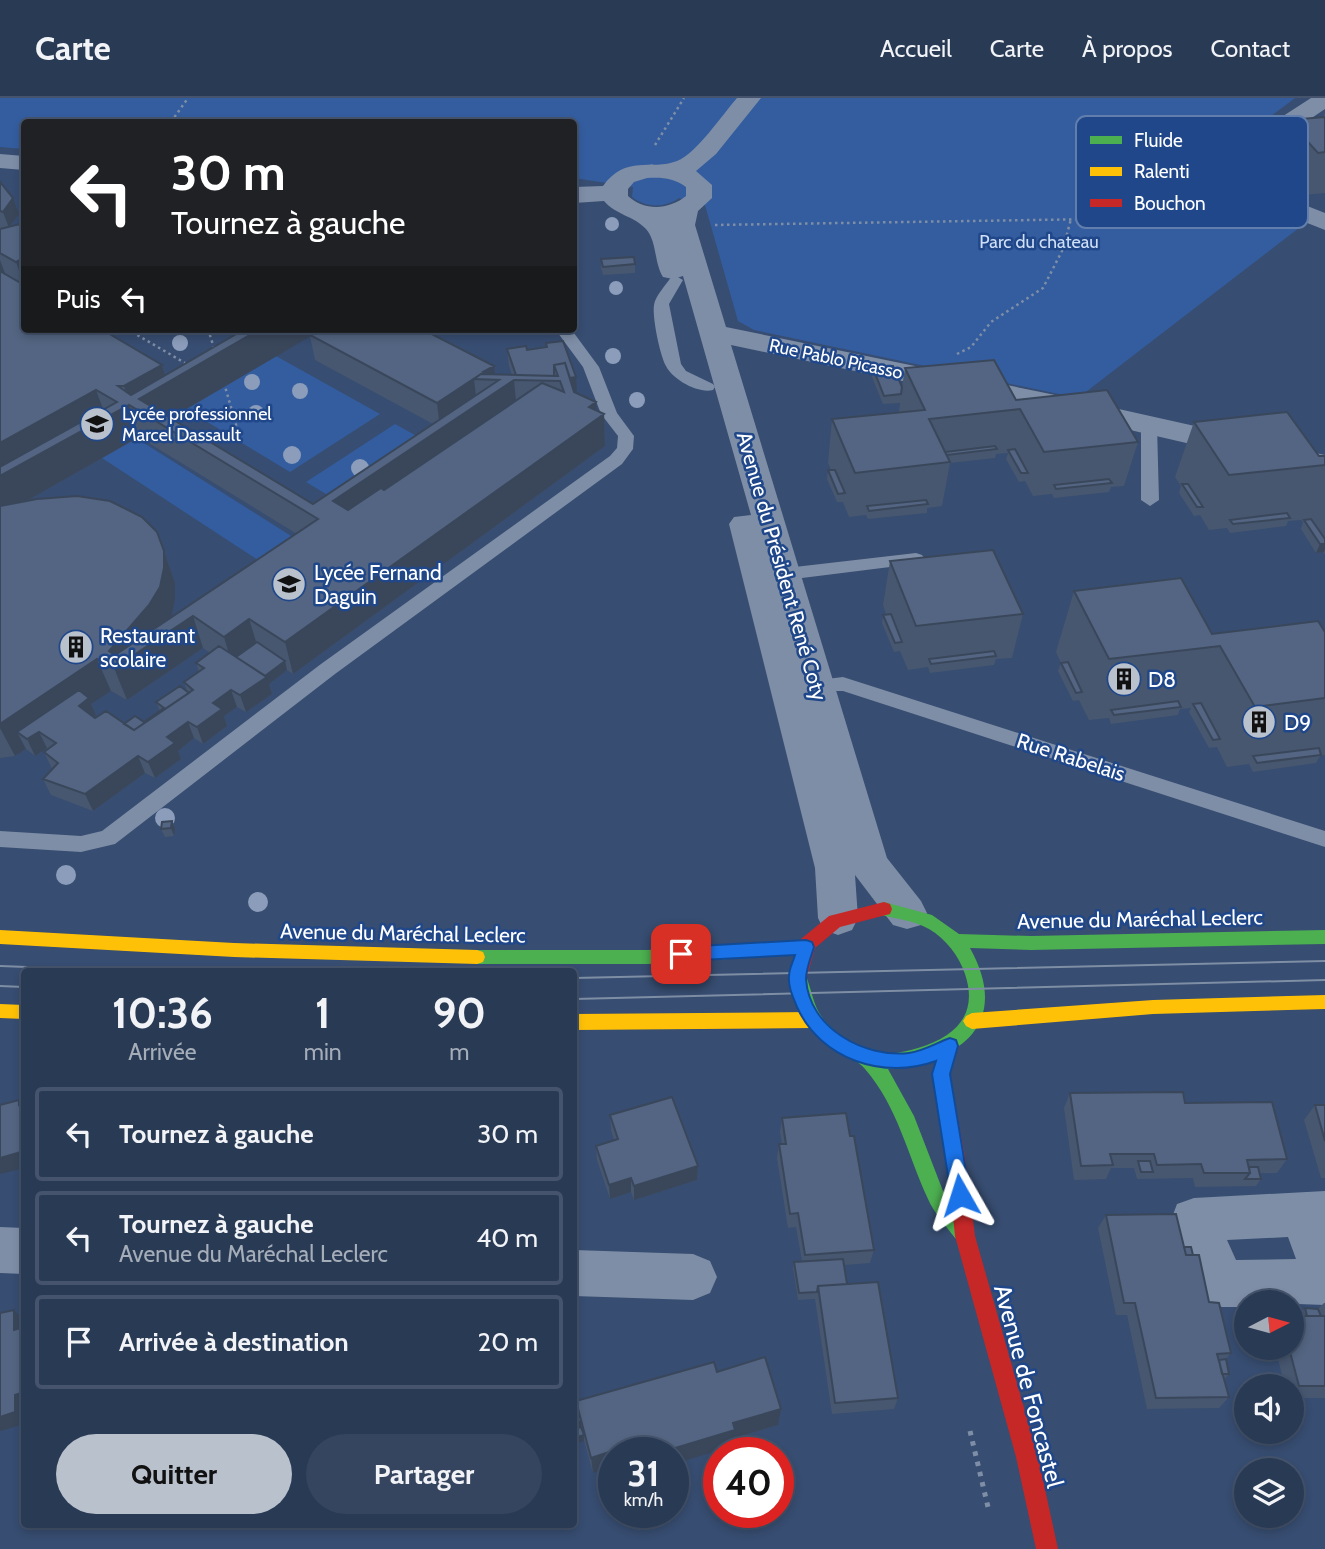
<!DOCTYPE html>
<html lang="fr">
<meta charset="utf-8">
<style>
body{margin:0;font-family:Cabin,sans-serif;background:#35455f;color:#f1f3f6;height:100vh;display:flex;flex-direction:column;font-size:26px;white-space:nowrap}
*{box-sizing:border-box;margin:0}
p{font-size:23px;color:#a5adb9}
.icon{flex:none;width:38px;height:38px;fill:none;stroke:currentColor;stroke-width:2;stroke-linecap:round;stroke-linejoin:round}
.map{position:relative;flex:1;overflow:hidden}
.panel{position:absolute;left:21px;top:870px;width:556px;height:560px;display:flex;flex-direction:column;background:#293a55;border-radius:7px;box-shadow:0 4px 10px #0003,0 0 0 2px #45546c}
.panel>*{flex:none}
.top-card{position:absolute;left:21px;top:21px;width:556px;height:214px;border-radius:7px;box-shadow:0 4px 10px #0003,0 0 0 2px #45546c;background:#202124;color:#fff;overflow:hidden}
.needle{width:46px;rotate:84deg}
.fabs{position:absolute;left:1234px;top:1192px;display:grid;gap:14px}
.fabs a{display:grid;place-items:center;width:70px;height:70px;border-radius:50%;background:#293a55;box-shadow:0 4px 10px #0003,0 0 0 2px #45546c;font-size:35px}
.speed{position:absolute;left:598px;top:1339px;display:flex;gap:14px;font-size:35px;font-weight:700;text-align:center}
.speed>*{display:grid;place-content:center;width:91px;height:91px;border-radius:50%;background:#293a55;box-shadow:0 4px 10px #0003,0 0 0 2px #45546c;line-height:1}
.speed small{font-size:18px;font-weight:400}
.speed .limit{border:10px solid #d22;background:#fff;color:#111}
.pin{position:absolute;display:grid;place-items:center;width:60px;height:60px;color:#fff;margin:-30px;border-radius:14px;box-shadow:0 4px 10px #0006}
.me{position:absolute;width:77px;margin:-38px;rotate:354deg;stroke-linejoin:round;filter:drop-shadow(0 0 5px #0008)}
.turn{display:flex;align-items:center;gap:24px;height:147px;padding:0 35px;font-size:32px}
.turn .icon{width:91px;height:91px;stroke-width:2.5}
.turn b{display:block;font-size:49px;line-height:60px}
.then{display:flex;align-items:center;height:66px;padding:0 35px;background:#0003;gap:14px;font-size:26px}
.eta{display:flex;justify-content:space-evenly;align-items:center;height:119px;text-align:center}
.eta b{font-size:42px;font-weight:800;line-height:49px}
.button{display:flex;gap:14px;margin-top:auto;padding:14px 35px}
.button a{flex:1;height:80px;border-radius:42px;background:#b9c1cd;color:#111;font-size:28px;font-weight:800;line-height:80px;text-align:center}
.button a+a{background:#35455f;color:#f1f3f6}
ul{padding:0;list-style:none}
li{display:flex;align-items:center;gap:21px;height:94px;margin:0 14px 10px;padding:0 21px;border:4px solid #45546c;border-radius:7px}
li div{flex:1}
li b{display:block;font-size:26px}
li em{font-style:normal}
header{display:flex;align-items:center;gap:42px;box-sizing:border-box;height:98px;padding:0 35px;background:#293a55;border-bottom:2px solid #45546c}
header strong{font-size:33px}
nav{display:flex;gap:38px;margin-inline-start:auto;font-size:24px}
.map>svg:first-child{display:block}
.green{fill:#345d9f}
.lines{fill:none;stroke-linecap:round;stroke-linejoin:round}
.path-far1{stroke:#7e8ea6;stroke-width:2.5;stroke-dasharray:2.5 3.5;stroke-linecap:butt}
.path{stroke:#7e8ea6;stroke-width:5;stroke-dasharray:4.5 6;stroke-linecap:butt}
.lane{fill:#7e8ea6;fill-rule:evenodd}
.street{fill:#7e8ea6;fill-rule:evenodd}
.fast{fill:#4caf50;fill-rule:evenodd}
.slow{fill:#ffc107;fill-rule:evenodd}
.jam{fill:#c62828;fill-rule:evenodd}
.tram{stroke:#7e8ea4;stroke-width:2}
.tree{fill:#8b9dbb}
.wall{fill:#475770;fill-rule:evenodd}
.shaded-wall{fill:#3a475b}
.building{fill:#536582;stroke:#3a475b;stroke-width:2;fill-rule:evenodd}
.route{fill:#1a73e8;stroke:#114b97;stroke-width:2}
.labels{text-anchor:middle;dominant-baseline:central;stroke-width:5;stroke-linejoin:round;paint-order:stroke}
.far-park-label{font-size:18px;fill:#cfdff8;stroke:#1f4789}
.far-street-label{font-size:18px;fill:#fff;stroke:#1f4789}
.far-poi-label{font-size:18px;fill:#fff;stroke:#1f4789;text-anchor:start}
.street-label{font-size:21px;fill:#fff;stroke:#1f4789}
.poi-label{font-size:21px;fill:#fff;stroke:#1f4789;text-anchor:start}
.near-street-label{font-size:24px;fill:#fff;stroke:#1f4789}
.key{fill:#1f4789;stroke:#627eac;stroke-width:2}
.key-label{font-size:19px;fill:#fff}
</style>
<header>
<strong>Carte</strong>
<nav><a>Accueil</a><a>Carte</a><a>À propos</a><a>Contact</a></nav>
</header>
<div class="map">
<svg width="1325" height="1451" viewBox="0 0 1325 1451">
<rect width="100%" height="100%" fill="#374d71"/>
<path class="green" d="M0,0H1295L1189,79L1308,123L1078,300L754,232L738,223L705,107L679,100C665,110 646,110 632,99L633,89L574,80V24H24V51L0,49Z
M276,258L380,316L290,374L186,311Z
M395,326L440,351L351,411L306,384Z
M136,340L299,443L264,466L102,360Z"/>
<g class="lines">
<path class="path-far1" d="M171,24L188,0
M655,47L684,0
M1098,121L1240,120
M715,127L1097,121L1129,106L1196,82
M127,231L185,265
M208,231L215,253
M957,256L971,249L991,224L1043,190L1063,151L1071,121
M224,285L241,344"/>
<path class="path" d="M970,1333L988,1409"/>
<path class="lane" d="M676,178L683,182L669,206L681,266L686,273L713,286L715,289L713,292C698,296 672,281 666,268C660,257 652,219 654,207C655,198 666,187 671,179Z
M555,231H571L599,269L617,315L634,338L633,351L622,366L335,576L115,746L81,754L0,749V733L81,738L102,733L321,566L610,358L617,350L618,338L601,316L583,269Z
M1149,323L1157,328L1159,402L1150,408L1141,402V328Z
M916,455L922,457L925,461L922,465L786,482L777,476L786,470Z
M843,579L1325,733V749L843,593H810L807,588L810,583Z"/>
<path class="street" d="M737,0H761L716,56L696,73L712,87V100L698,113L695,127L726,229L1065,299L1325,357V377L1065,317L731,247L887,760L921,803L927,815L921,827L907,831L893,827L855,777L858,820L852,832L838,837L824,832L818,820L815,770L729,426L734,419L751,417L683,178L673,181L663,179C654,165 657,143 646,131C634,118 616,117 604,103L574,105V89L603,88C626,56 651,73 677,63C697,55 722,17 737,0ZM647,80C662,79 674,80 686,89V98C669,112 644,113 628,98V91L634,84Z
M1311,0H1325V11L1240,68L1237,76L1249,85L1325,115V132L1231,95L1212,78L1220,59Z
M0,56L24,58V72L0,70Z
M1325,1093V1207L1246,1204V1209H1222L1205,1203L1171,1122L1177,1106L1194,1100ZM1288,1139L1296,1161L1236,1162L1227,1142Z
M0,1129L24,1130V1176L0,1175Z
M574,1152L693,1156L710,1163L717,1179L710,1195L693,1202L574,1198Z"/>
<path class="fast" d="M884,804L932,817L959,836L1031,838L1325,832V846L1031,852L970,850C1000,904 985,946 925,964C912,967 901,971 888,971L914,1018L943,1093L972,1134L969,1140L962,1143L955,1140C946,1128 934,1115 928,1101C907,1056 898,1009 865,971C858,962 848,960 838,954C817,942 799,921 794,897C792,889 790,883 793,876L799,874L805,876C813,893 812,909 826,924C841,940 864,954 886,955C897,956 907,953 918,950C954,939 979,918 965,876C959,858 946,841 929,831C913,822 895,821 878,816L876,811L878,806Z
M806,842L812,844L814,849L812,854L806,856L648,866H477L471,864L469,859L471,854L477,852H648Z"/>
<path class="slow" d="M0,832L234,845L477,852L483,854L485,859L483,864L477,866L234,859L0,846Z
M1325,897V911L1153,916L972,931L966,928L963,923L966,918L972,915L1153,902Z
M0,906L24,907V921L0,920Z
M812,914L818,917L821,922L818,927L812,930L574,932V916Z"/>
<path class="jam" d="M884,804L890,806L892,811L890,816L840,829L815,850L805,886L799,888L793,886L790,881L801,841L829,818Z
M950,940L956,943L959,948L950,976L965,1058L975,1138L1038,1359L1058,1451H1036L1016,1359L955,1138L947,1058L932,976L944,943Z"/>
<path class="tram" d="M0,868L134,873
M574,880L1325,863
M0,888L24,889
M574,901L1325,882"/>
</g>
<g class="tree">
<circle cx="612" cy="126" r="7"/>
<circle cx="616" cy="190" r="7"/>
<circle cx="180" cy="245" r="8"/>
<circle cx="613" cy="258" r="8"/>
<circle cx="252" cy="284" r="8"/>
<circle cx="300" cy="293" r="8"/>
<circle cx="637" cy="302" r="8"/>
<circle cx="256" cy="315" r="8"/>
<circle cx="292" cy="357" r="9"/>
<circle cx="360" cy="370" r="9"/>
<circle cx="165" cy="720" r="10"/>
<circle cx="66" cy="777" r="10"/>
<circle cx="258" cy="804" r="10"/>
</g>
<path class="wall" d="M1325,15V95L1304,97L1274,64L1288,22L1323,19Z
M0,84L13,100L19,116L10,129L24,125V231L162,267L165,277L245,231H422L494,268L495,277H512L509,268L507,251L527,252L546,249V245L577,296L596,312L604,316L605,348L293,576L287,572L269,586L272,596L246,614L237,609L224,618L227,628L203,646L194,640L178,653L181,661L155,680L145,675L93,713L51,697L43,681L52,671L44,654L47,650L35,658L26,651L15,658L0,660V131L5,130H0ZM310,238L315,262L433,326L313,406L171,320ZM139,339L297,436L171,520L175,502V485L164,453L28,402ZM203,550L210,555L196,565L199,574L184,584L187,593L156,604L160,613L144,624L124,626L95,620L93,619L96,617L91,606L111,593L127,602Z
M601,161L635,166V175L603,177L601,170Z
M873,270L902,289L905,270L1016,302L1138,344L1124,388L1111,389L1109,394L1054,400L1052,396L1033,398L1025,383L1019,384L1006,361L1008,355L996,356L995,360L950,365L942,408L927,410V415L868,421L866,417L849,419L843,404H837L827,381L828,372H831L828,365L832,321L899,314L900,305L883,306L872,279Z
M1194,324L1319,358H1325V456L1323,454L1316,455L1301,431L1303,424L1301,422L1288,423L1286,428L1230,435L1227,430L1209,432L1200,417L1194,418L1179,395L1181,388L1175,379Z
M890,463L1023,516L1012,560L996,561L994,567L930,575L928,569L908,572L900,553L894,554L882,525L883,517L886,516L883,507Z
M1074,493L1212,536L1325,534V657L1320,658L1316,665L1253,674L1249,666L1227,669L1217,649L1209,650L1189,614L1191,610L1180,611L1178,617L1111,626L1109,620L1089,622L1079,602L1073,603L1058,573L1061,565L1056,554Z
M172,723L175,731L174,738L165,739L161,731Z
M1070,995L1185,1005L1287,1061L1277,1075H1259L1261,1081L1256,1088L1195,1089L1193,1080L1137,1081L1134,1070H1111L1106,1081L1074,1082L1064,1010Z
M1315,1007H1325V1080H1321L1304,1022Z
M610,1017L698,1068L697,1082L634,1102L631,1094L610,1101L597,1062L596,1048L614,1042L611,1032Z
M782,1020L850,1038L874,1152L870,1165L844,1167L847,1186L898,1300L894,1311L832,1316L815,1201L798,1202L793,1170L794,1164L802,1163L796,1129L788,1130L777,1060L779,1046H782L780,1034Z
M1106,1117L1184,1149L1193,1157L1209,1204L1231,1255L1226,1261L1229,1276L1224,1282L1229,1299L1219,1310L1147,1311L1127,1217H1116L1098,1130Z
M1324,1205H1325V1300H1292V1288H1285L1275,1250H1292L1299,1217L1305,1210L1318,1211Z
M717,1274L778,1327L734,1340L733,1348L674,1354H614L593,1375L584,1342L574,1346V1297L577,1310Z"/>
<path class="shaded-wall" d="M13,100L19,116L9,130L3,114Z
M24,160V187L16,164Z
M0,162L6,178L0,181Z
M260,231H315L316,235L161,326L130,307L124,288L162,267L167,284Z
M494,268L496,282L483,274Z
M576,279L577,296L564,294L560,283H558Z
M474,281L477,307L514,282L517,314L340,435L333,403L440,330L437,305Z
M96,292L106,319L129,307L139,339L0,418V345Z
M596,304L597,321L604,316L605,348L293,576L285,544Z
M1320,446H1325V451L1324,454L1316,455Z
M164,453L175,485V502L171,521L193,518L203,550L127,602L114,570L109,553Z
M249,521L259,553L231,563L224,539Z
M97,561L111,593L91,606L96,617L86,624L39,634L47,650L35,658L27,641L17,634L26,651L15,658L0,630V626Z
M285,563L287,572L269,586L272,596L246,614L240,597Z
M231,592L237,609L224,618L227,628L203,646L197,629L213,605Z
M188,624L194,640L178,653L181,661L155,680L148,664L167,639Z
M138,658L145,675L93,713L85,696Z
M172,723L175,731L174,738L171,730Z
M21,1045H24V1070L0,1076V1060Z
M698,1068L697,1082L634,1102V1088Z
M631,1080V1094L610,1101L609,1087Z
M14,1212L24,1223V1243L14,1232Z
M24,1294V1326L1,1333L0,1332V1319L15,1297Z
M781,1311L778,1327L734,1340L733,1348L674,1366V1354H662L733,1325Z
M581,1323L582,1334L574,1336V1325Z
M584,1337V1343L574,1346V1340Z
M621,1350V1354H614V1368L593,1375L591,1360Z"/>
<path class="building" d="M1325,19V54L1318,55L1288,22Z
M0,84L13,100L3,114L0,113Z
M24,125V160L16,164L0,155V131Z
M634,159L635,166L603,169L601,161Z
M0,173L24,187V231H101L162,267L124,288H118L131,297L245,231H260L139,301L313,406L499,282L474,281L481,276L558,278L554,267L565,265L574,294L596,304L589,309L604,316L285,544L249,521L224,539L193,518L114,570L97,561L0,626V408L37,401L77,398L110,403L142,419L157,434L164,453V470L160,489L149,507L109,553L115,557L318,421L129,307L0,378V369L117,304L96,292L0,345ZM514,282L560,283L564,294L542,285L384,392L381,390L348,412L333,403Z
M321,231H422L494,268L483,274L487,276H481L437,305L310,237Z
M563,243L576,279L570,280L565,265L554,267V278L516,277L507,251L526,248L527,252L547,249L546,245Z
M994,262L1016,302L1107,292L1138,344L1044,354L1020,311L929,321L950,364L855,375L832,321L925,312L905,270Z
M893,268L902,289L901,296L884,298L873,270Z
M1287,314L1319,358H1325V367L1229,377L1194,324Z
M995,348L997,351L947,357L945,354Z
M1015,351L1028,375H1021L1008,352Z
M828,372H835L845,395L838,396Z
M1109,381L1112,385L1056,391L1054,387Z
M1182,386H1188L1203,409H1197Z
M926,402L928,406L869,413L867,408Z
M1287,415L1290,420L1233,426L1230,422Z
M1311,421L1325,441V446H1320L1304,422Z
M993,452L1023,516L916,528L890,463Z
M1181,480L1212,536L1318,523L1325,534V600L1255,609L1220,548L1109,561L1074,493Z
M891,516L902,544L895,545L883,517Z
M257,544L285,563L265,578L236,559Z
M219,548L267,579L240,597L231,592L213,605L222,611L197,629L188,624L167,639L175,645L148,664L138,658L85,696L43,681L58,665L44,654L56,645L39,634L27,641L17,634L79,592L89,600L79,608L95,620L106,613L134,632L193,592L184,584L204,570L196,565Z
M994,553L996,558L931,566L929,561Z
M1068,564L1082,594L1076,595L1061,565Z
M180,588L189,595L134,632L124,626L135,618L144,624L164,610L156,604Z
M1178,603L1181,609L1114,617L1111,612Z
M1201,605L1220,641L1213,642L1193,606Z
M1319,650L1321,657L1257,665L1253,658Z
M172,723L171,730L161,731L162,724Z
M1183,994L1185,1005L1272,1004L1287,1061L1247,1062L1250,1075H1204L1201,1066L1157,1067L1154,1056H1110L1113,1067L1081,1068L1070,995Z
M672,999L698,1068L634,1088L631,1080L609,1087L596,1048L618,1041L610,1017Z
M19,1002V1007L24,1006V1045H21V1054L0,1060V1007Z
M1315,1007H1325V1043Z
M846,1015L850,1038H854L874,1152L805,1157L798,1115L790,1116L779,1046H786L782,1020Z
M1138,1063H1150L1153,1074H1141Z
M1249,1069H1258L1261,1081H1245L1250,1075Z
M1176,1116L1186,1157H1199L1209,1204L1219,1205L1231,1255L1217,1256L1229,1299L1156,1300L1135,1205H1124L1106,1117Z
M1184,1149H1191L1193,1157H1186Z
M843,1161L847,1186L818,1188L817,1194L799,1195L794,1164Z
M878,1184L898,1300L835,1305L818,1188Z
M1305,1210L1318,1211L1321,1218H1307Z
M14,1212V1232L24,1229V1294L15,1297V1314L0,1319V1215Z
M1292,1218H1325V1288H1299L1289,1250H1292Z
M765,1259L781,1311L733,1325L735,1332L662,1354H652L651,1352L643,1354H622L621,1350L591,1360L576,1303L714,1264L717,1274Z
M1226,1261L1229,1276H1222L1219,1262Z
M574,1297L581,1323L574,1325Z
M581,1329L584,1337L574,1340V1331Z"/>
<path class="route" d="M806,842L812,844L814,849C811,859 806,871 806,881C809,930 864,960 909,955C924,953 936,945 950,940L956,942L958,948L950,976L970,1097L967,1103L960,1105L954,1103L951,1097L932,976L936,963C884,982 821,962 797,909C793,899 788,889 789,878C789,871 793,864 795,857L681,863L675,861L673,856L675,851L681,849Z"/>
<defs>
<g id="school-disc" transform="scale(1.75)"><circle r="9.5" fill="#b9c1cd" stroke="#1f4789"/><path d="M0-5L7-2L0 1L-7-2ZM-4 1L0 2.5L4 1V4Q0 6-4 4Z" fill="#111"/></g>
<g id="building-disc" transform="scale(1.75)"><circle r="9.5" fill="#b9c1cd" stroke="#1f4789"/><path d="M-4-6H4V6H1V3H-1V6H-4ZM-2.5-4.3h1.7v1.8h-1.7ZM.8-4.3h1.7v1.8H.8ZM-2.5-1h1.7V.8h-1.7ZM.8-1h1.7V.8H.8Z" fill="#111"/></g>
</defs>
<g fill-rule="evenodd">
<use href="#school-disc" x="97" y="326"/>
<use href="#school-disc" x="289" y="486"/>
<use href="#building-disc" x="76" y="549"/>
<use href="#building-disc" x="1124" y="581"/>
<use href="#building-disc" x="1259" y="624"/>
</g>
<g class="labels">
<g class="far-park-label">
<text x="1039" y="144">Parc du chateau</text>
</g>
<g class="far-street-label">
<text transform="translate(836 261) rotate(12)">Rue Pablo Picasso</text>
</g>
<g class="far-poi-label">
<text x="122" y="316">Lycée professionnel<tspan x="122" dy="21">Marcel Dassault</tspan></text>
</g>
<g class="street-label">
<text transform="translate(782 468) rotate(74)">Avenue du Président René Coty</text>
<text transform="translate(1071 659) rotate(18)">Rue Rabelais</text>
<text transform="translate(1140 821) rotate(-1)">Avenue du Maréchal Leclerc</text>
<text transform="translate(403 835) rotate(1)">Avenue du Maréchal Leclerc</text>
</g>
<g class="poi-label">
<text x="314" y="474">Lycée Fernand<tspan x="314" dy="24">Daguin</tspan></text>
<text x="100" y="537">Restaurant<tspan x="100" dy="24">scolaire</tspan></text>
<text x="1148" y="581">D8</text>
<text x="1284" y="624">D9</text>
</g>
<g class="near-street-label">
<text transform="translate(1029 1288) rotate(75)">Avenue de Foncastel</text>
</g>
</g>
<rect x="1076" y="18" width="232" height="112" rx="10" class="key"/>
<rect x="1090" y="38" width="32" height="8" fill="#4caf50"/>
<rect x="1090" y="69" width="32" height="9" fill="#ffc107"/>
<rect x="1090" y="101" width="32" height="8" fill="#c62828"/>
<g class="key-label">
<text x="1134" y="49">Fluide</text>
<text x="1134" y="80">Ralenti</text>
<text x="1134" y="112">Bouchon</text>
</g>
</svg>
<div class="fabs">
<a><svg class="needle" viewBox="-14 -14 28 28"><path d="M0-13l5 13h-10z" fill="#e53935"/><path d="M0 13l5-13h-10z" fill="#a5adb9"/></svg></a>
<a><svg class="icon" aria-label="sound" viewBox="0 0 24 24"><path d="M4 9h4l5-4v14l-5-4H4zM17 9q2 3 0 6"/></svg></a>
<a><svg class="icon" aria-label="layers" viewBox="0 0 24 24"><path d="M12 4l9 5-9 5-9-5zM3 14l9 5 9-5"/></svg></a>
</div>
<div class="speed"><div>31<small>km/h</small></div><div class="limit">40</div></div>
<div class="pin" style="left:681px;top:856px;background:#d93025"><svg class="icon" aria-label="arrive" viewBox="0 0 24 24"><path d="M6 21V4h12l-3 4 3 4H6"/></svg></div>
<svg class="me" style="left:960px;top:1097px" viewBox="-20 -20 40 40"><path d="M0-17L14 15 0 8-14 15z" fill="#1a73e8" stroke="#fff" stroke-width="4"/></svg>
<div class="top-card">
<div class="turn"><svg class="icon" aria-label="left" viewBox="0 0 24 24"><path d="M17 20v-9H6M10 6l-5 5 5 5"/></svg><div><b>30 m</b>Tournez à gauche</div></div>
<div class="then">Puis<svg class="icon" aria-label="left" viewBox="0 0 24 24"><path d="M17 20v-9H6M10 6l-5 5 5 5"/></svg></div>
</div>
<section class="panel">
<div class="eta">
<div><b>10:36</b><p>Arrivée</p></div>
<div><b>1</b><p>min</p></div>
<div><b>90</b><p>m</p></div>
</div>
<ul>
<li><svg class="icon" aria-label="left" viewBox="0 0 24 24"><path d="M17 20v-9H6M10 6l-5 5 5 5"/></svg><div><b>Tournez à gauche</b></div><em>30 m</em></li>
<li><svg class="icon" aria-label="left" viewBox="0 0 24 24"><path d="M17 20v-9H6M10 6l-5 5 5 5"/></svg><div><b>Tournez à gauche</b><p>Avenue du Maréchal Leclerc</p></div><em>40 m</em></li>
<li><svg class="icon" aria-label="arrive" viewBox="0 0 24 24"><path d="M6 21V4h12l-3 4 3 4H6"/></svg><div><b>Arrivée à destination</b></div><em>20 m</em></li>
</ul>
<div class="button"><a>Quitter</a><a>Partager</a></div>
</section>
</div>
